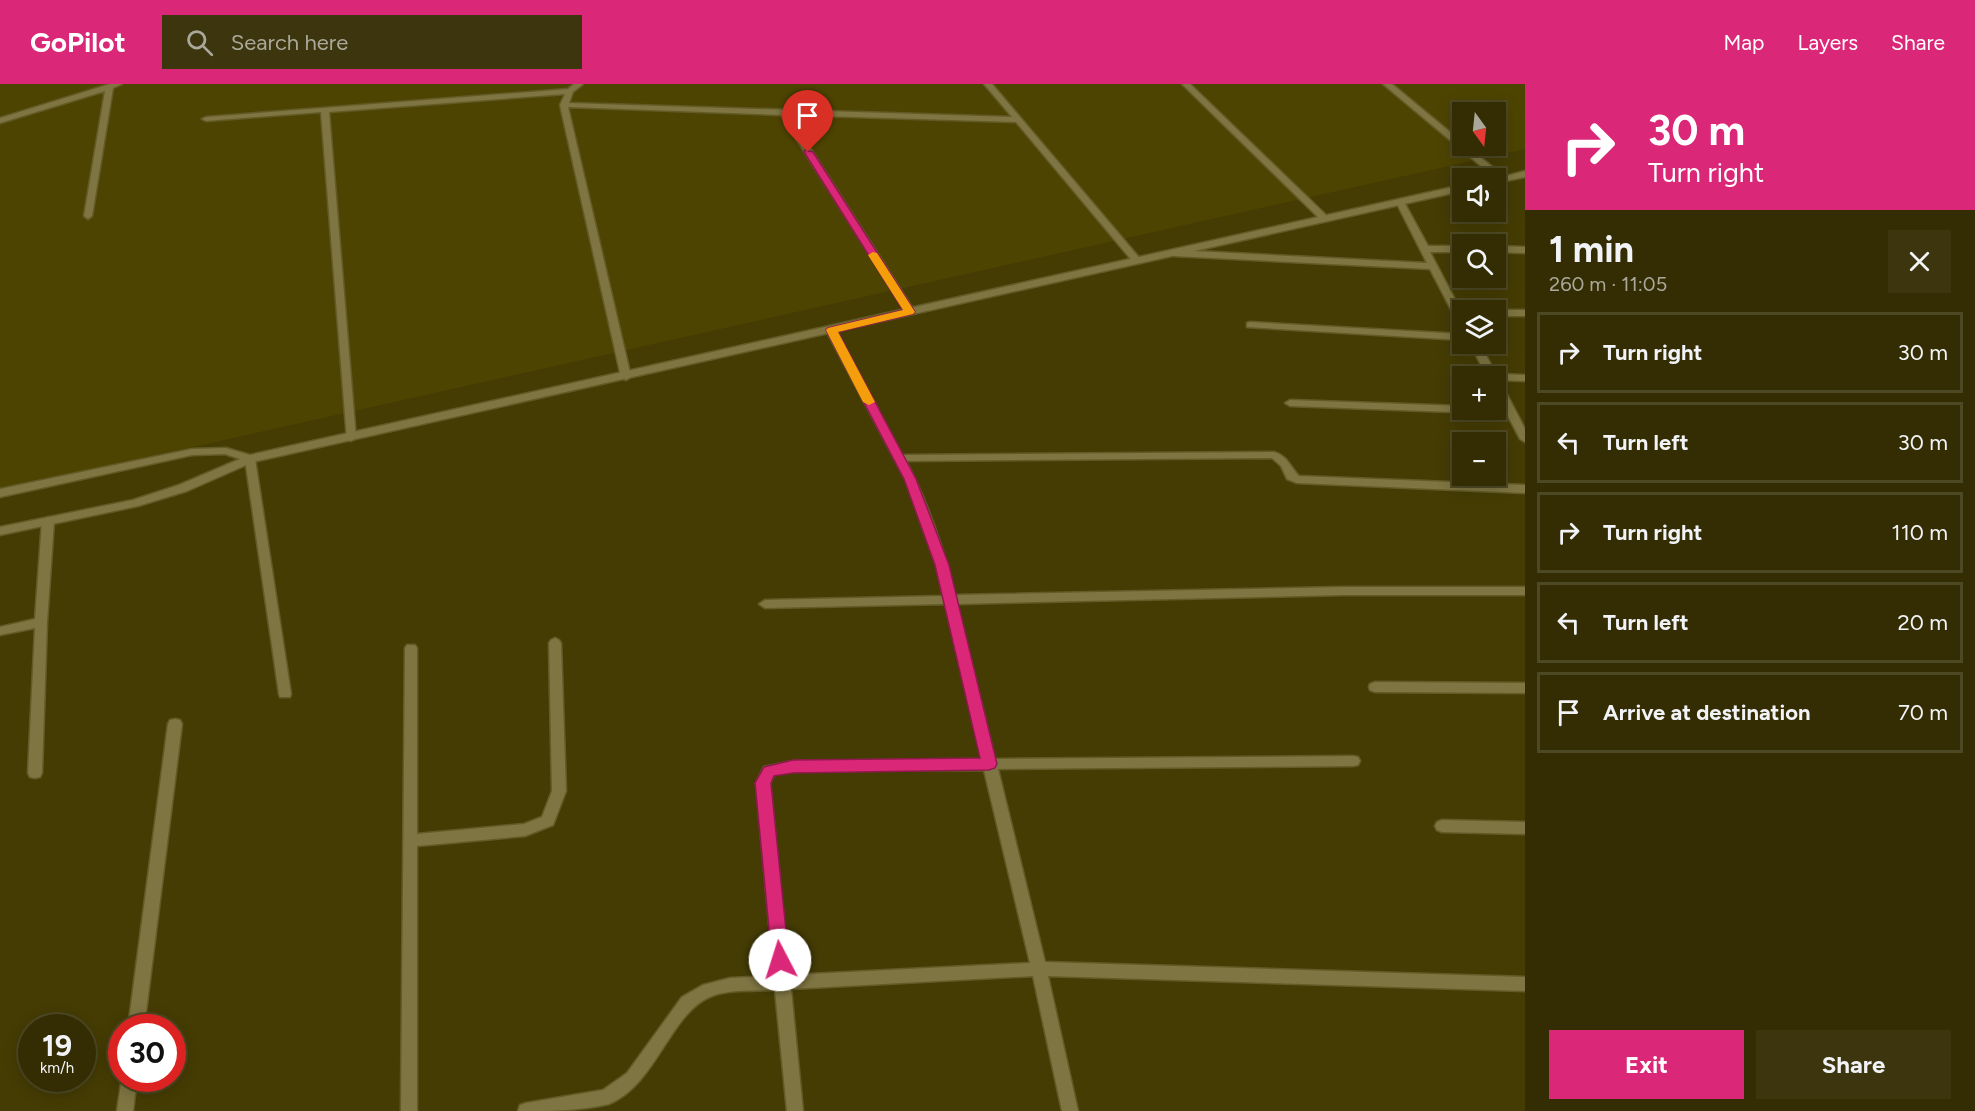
<!DOCTYPE html>
<meta charset="utf-8">
<style>
body{margin:0;font-family:Figtree,sans-serif;background:#3c350d;color:#f1f3f6;height:100vh;display:flex;flex-direction:column;font-size:22px;white-space:nowrap}
*{box-sizing:border-box;margin:0}
p{font-size:20px;color:#a9a89a}
.icon{flex:none;width:33px;height:33px;fill:none;stroke:currentColor;stroke-width:2;stroke-linecap:round;stroke-linejoin:round}
.map{position:relative;flex:1;overflow:hidden}
.side{display:flex;flex-direction:column;background:#342d03;width:450px}
.side>*{flex:none}
.hud{background:#db2777;color:#fff;overflow:hidden}
.needle{width:39px;rotate:165deg}
.buttons{position:absolute;left:1452px;top:18px;display:grid;gap:12px}
.buttons a{display:grid;place-items:center;width:54px;height:54px;border-radius:0px;background:#342d03;box-shadow:0 3px 15px #0003,0 0 0 2px #4e4925;font-size:30px}
.speed{position:absolute;left:18px;top:930px;display:flex;gap:12px;font-size:30px;font-weight:700;text-align:center}
.speed>*{display:grid;place-content:center;width:78px;height:78px;border-radius:50%;background:#342d03;box-shadow:0 3px 15px #0003,0 0 0 2px #4e4925;line-height:1}
.speed small{font-size:15px;font-weight:400}
.speed .limit{border:9px solid #d22;background:#fff;color:#111}
.pin{position:absolute;display:grid;place-items:center;width:51px;height:51px;color:#fff;margin:-62px -26px;border-radius:50% 50% 50% 0;rotate:-45deg;box-shadow:0 0 6px #0007}
.pin .icon{rotate:45deg}
.me{position:absolute;width:66px;margin:-33px;rotate:355deg;stroke-linejoin:round;filter:drop-shadow(0 0 4px #0008)}
.turn{display:flex;align-items:center;gap:21px;height:126px;padding:0 24px;font-size:27px}
.turn .icon{width:78px;height:78px;stroke-width:2.5}
.turn b{display:block;font-size:42px;line-height:51px}
.round{display:grid;place-items:center;flex:none;width:63px;height:63px;border-radius:0px;background:#3c350d}
.overview{display:flex;align-items:center;justify-content:space-between;height:102px;padding:0 24px}
h1{font-size:36px;font-weight:700;line-height:45px}
.action{display:flex;gap:12px;margin-top:auto;padding:12px 24px}
.action a{flex:1;height:69px;border-radius:0px;background:#db2777;color:#fff;font-size:24px;font-weight:700;line-height:69px;text-align:center}
.action a+a{background:#3c350d;color:#f1f3f6}
ul{padding:0;list-style:none}
li{display:flex;align-items:center;gap:18px;height:81px;margin:0 12px 9px;padding:0 12px;border:3px solid #4e4925;border-radius:0px}
li div{flex:1}
li b{display:block;font-size:22px}
li em{font-style:normal}
header{display:flex;align-items:center;gap:36px;box-sizing:border-box;height:84px;padding:0 30px;background:#db2777;color:#fff}
header strong{font-size:28px}
nav{display:flex;gap:33px;margin-inline-start:auto;font-size:21px}
.search{width:420px;height:54px;background:#3c350d;display:flex;align-items:center;gap:15px;box-sizing:border-box;padding:0 21px;border-radius:0px;color:#a9a89a;font-size:22px}
main{display:flex;flex:1;min-height:0}
.map>svg:first-child{display:block}
.built{fill:#4e4402;fill-rule:evenodd}
.lines{fill:none;stroke-linecap:round;stroke-linejoin:round}
.service-casing{stroke:#635b27;stroke-width:3}
.minor-casing{stroke:#635b27;stroke-width:3}
.tertiary-casing{stroke:#635b27;stroke-width:3}
.service{fill:#7e7542;fill-rule:evenodd}
.minor{fill:#7e7542;fill-rule:evenodd}
.tertiary{fill:#7e7542;fill-rule:evenodd}
.route{fill:#db2777;stroke:#8e194d;stroke-width:1.5}
.slow{fill:#f59e0b}
</style>
<header>
<strong>GoPilot</strong>
<div class="search"><svg class="icon" aria-label="search" viewBox="0 0 24 24"><circle cx="10" cy="10" r="6"/><path d="M15 15l6 6"/></svg>Search here</div>
<nav><a>Map</a><a>Layers</a><a>Share</a></nav>
</header>
<main>
<div class="map">
<svg width="1525" height="1027" viewBox="0 0 1525 1027">
<rect width="100%" height="100%" fill="#453c04"/>
<path class="built" d="M0,0H1525V65L0,406ZM1462,28H1496V62H1462Z"/>
<g class="lines">
<g class="service-casing">
<path id="service" d="M574,0H583L573,8L569,19L1012,33L984,0H992L1142,177L1140,179H1134L1016,38L789,31L915,228L913,230H907L781,31L568,23L631,293L626,296L621,293L560,21L565,10L329,28L356,354L351,357L347,356L321,28L206,37L202,35L206,33L568,5Z
M1182,0H1190L1328,133V137H1322Z
M1383,0H1392L1462,58V62H1466L1505,93V97H1499Z"/>
</g>
<g class="minor-casing">
<path id="minor" d="M110,0H122L113,4L92,132L88,135L84,132L105,7L0,39V34Z
M1400,115L1404,118L1428,162H1462V168H1430L1462,229V240L1457,237L1430,185L1174,172L1169,169L1174,166L1427,179L1396,118Z
M1496,162L1525,163V169L1496,168Z
M1494,226H1525V232H1496Z
M1250,238L1462,250V256L1247,243V239Z
M831,243L836,246L902,371L1274,368C1288,372 1290,383 1299,392L1525,401V409L1297,399L1287,395L1281,382L1272,374L906,377C928,419 944,466 955,511L1343,503H1525V511H1343L957,520L995,675L1353,672L1358,673L1360,677L1358,681L1353,682L998,685L1045,878L1525,893V907L1048,892L1078,1027H1062L1033,892L791,905L803,1027H787L775,906C755,907 731,905 712,912C670,928 657,1000 609,1020C581,1027 547,1027 518,1027L520,1021L526,1019L603,1006L627,989L682,913L703,901L730,894L774,892L756,699L764,683L793,677L982,675L945,520L765,524L759,520L765,516L943,512L936,481L905,395L826,246ZM984,686L1030,879L789,891L770,699L774,691L793,687Z
M1470,260H1480L1496,290L1525,291V297L1496,296L1501,299L1525,345V358L1520,355L1507,330L1290,322L1285,319L1290,316L1462,322V326L1504,324L1496,308V292H1487Z
M250,372L255,375L291,610L290,613H280L279,610L245,375Z
M48,433L54,437L47,538L42,689L40,693L35,694L30,693L28,689L35,544L0,551V543L35,535L42,437Z
M555,554L559,556L561,559L566,707L553,741L525,752L417,762V1027H401L405,564L407,561H415L417,564V750L524,740L542,733L552,707L549,559L551,556Z
M1375,598L1525,599V609L1375,608L1370,606L1369,603L1370,600Z
M175,635L180,636L182,640L144,944H128L168,640L170,636Z
M1442,736L1525,738V750L1442,748L1437,746L1435,742L1437,738Z
M122,993V994H137L133,1027H117Z"/>
</g>
<g class="tertiary-casing">
<path id="tertiary" d="M1525,87V93L1496,99V95Z
M1462,101V107L253,378L187,407L138,422L0,451V443L133,416L179,401L240,375L225,370L192,371L0,413V405L192,365L226,364L250,371Z"/>
</g>
<use href="#service" class="service"/>
<use href="#minor" class="minor"/>
<use href="#tertiary" class="tertiary"/>
</g>
<path class="route" d="M805,66L813,68L915,228L913,230L838,248L916,395L949,481L997,680L995,684L989,686L793,689L774,692L771,699L789,876L786,881L780,883L774,881L772,876L755,699L764,683L793,676L980,674L935,481L904,395L826,246L828,244L903,226L804,68Z"/>
<path class="slow" d="M873,168L877,169L915,228L913,230L838,248L875,318L869,321L863,318L826,246L828,244L903,226L868,171Z"/>
</svg>
<div class="buttons">
<a><svg class="needle" viewBox="-14 -14 28 28"><path d="M0-13l5 13h-10z" fill="#e53935"/><path d="M0 13l5-13h-10z" fill="#a9a89a"/></svg></a>
<a><svg class="icon" aria-label="sound" viewBox="0 0 24 24"><path d="M4 9h4l5-4v14l-5-4H4zM17 9q2 3 0 6"/></svg></a>
<a><svg class="icon" aria-label="search" viewBox="0 0 24 24"><circle cx="10" cy="10" r="6"/><path d="M15 15l6 6"/></svg></a>
<a><svg class="icon" aria-label="layers" viewBox="0 0 24 24"><path d="M12 4l9 5-9 5-9-5zM3 14l9 5 9-5"/></svg></a>
<a>+</a>
<a>−</a>
</div>
<div class="speed"><div>19<small>km/h</small></div><div class="limit">30</div></div>
<div class="pin" style="left:808px;top:68px;background:#d93025"><svg class="icon" aria-label="arrive" viewBox="0 0 24 24"><path d="M6 21V4h12l-3 4 3 4H6"/></svg></div>
<svg class="me" style="left:780px;top:876px" viewBox="-20 -20 40 40"><circle r="19" fill="#fff"/><path d="M0-13L10 11 0 6-10 11z" fill="#db2777"/></svg>
</div>
<section class="side">
<div class="hud">
<div class="turn"><svg class="icon" aria-label="right" viewBox="0 0 24 24"><path d="M7 20v-9h11M14 6l5 5-5 5"/></svg><div><b>30 m</b>Turn right</div></div>
</div>
<div class="overview"><div><h1>1 min</h1><p>260 m · 11:05</p></div><a class="round"><svg class="icon" aria-label="close" viewBox="0 0 24 24"><path d="M6 6l12 12M18 6L6 18"/></svg></a></div>
<ul>
<li><svg class="icon" aria-label="right" viewBox="0 0 24 24"><path d="M7 20v-9h11M14 6l5 5-5 5"/></svg><div><b>Turn right</b></div><em>30 m</em></li>
<li><svg class="icon" aria-label="left" viewBox="0 0 24 24"><path d="M17 20v-9H6M10 6l-5 5 5 5"/></svg><div><b>Turn left</b></div><em>30 m</em></li>
<li><svg class="icon" aria-label="right" viewBox="0 0 24 24"><path d="M7 20v-9h11M14 6l5 5-5 5"/></svg><div><b>Turn right</b></div><em>110 m</em></li>
<li><svg class="icon" aria-label="left" viewBox="0 0 24 24"><path d="M17 20v-9H6M10 6l-5 5 5 5"/></svg><div><b>Turn left</b></div><em>20 m</em></li>
<li><svg class="icon" aria-label="arrive" viewBox="0 0 24 24"><path d="M6 21V4h12l-3 4 3 4H6"/></svg><div><b>Arrive at destination</b></div><em>70 m</em></li>
</ul>
<div class="action"><a>Exit</a><a>Share</a></div>
</section>
</main>
